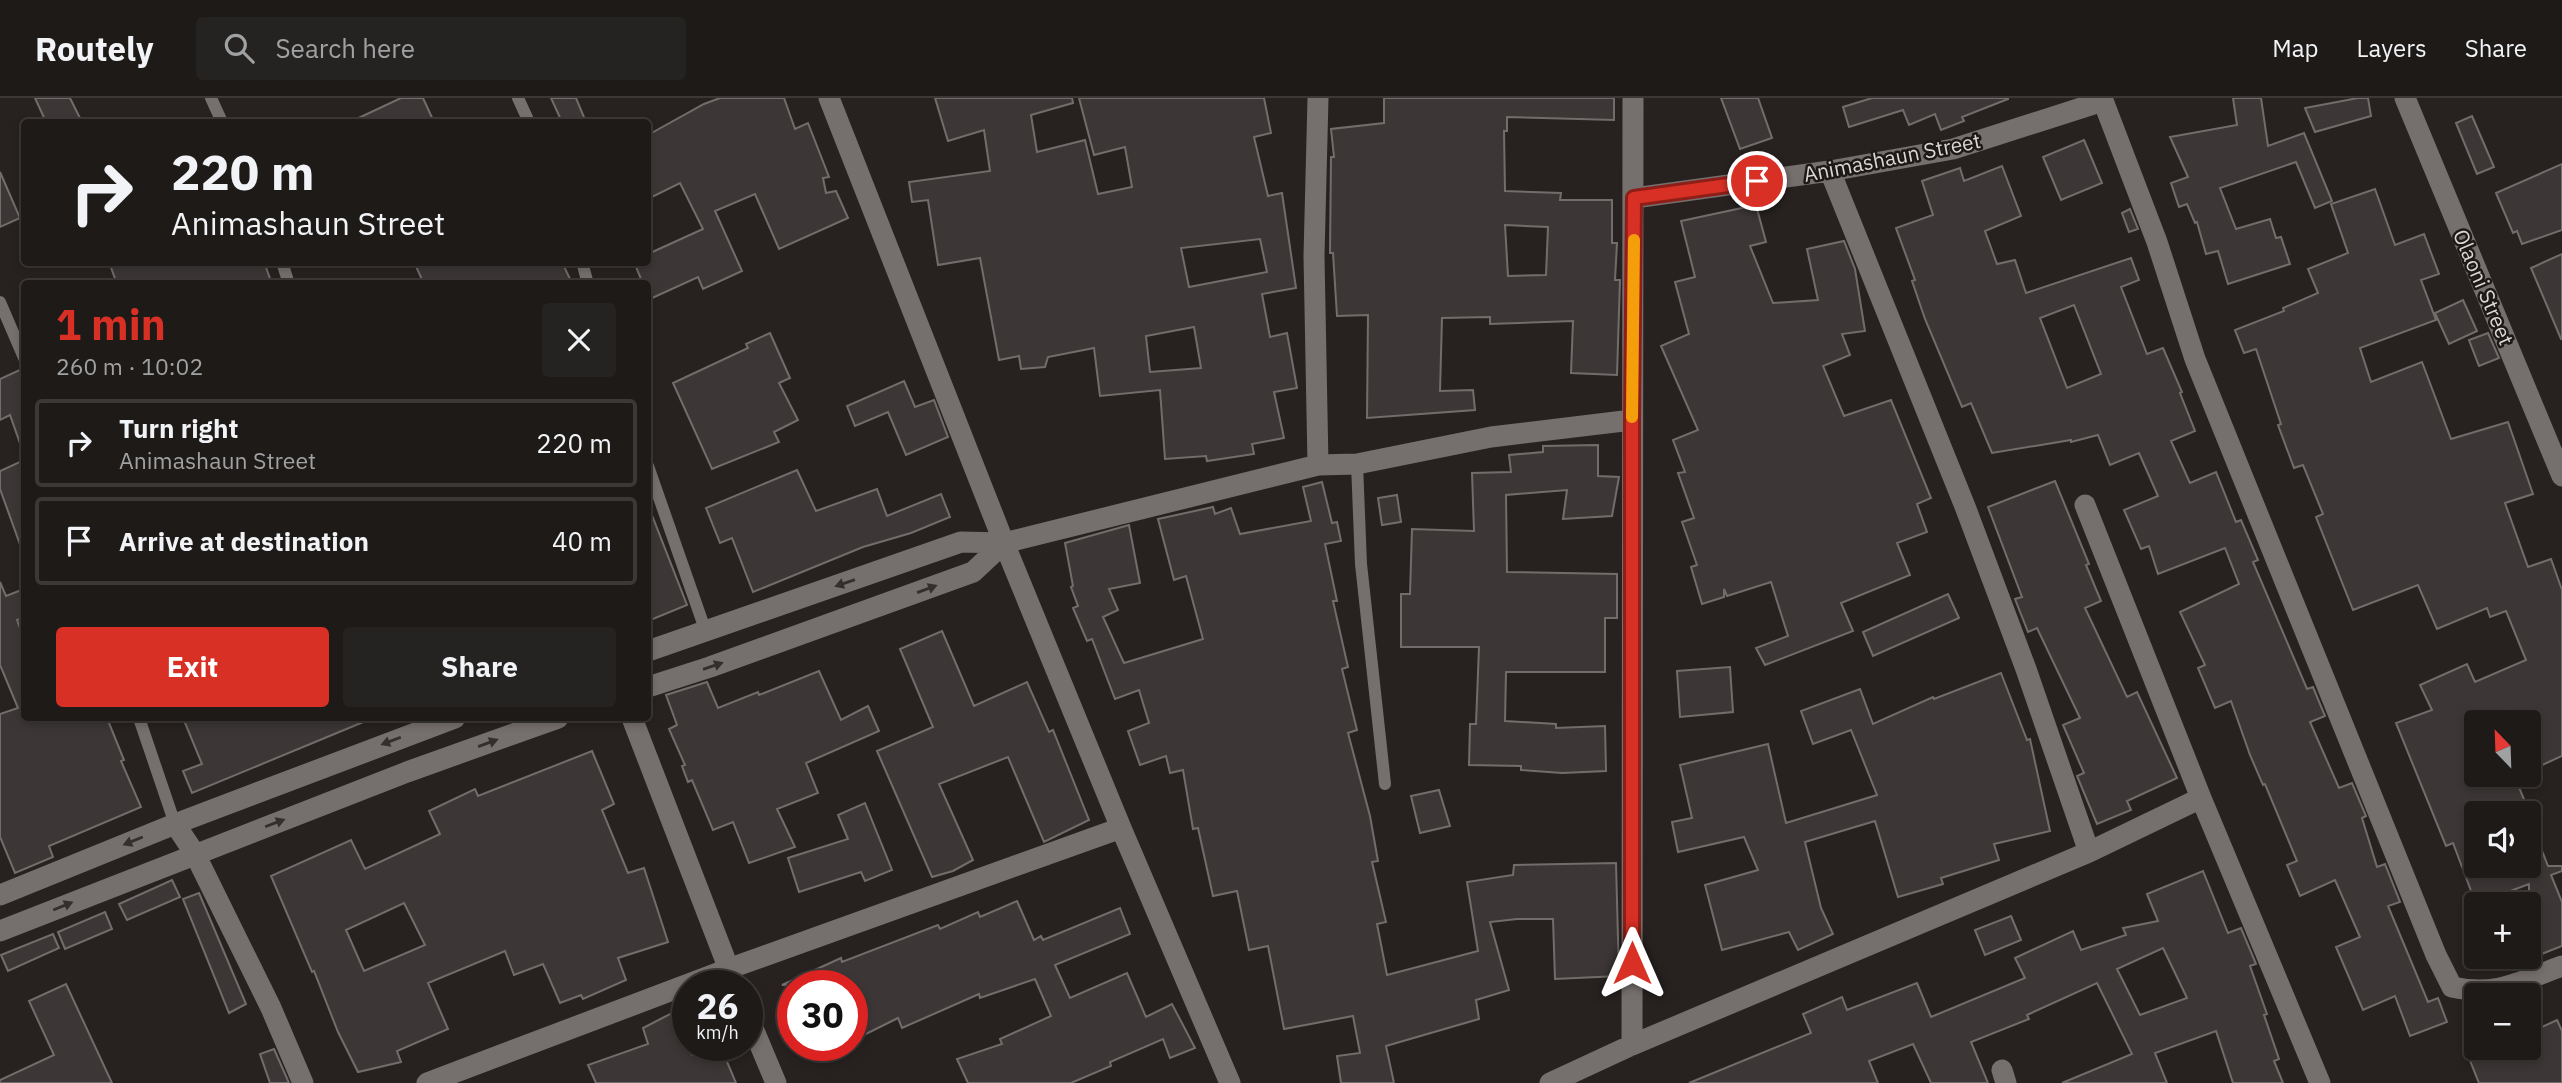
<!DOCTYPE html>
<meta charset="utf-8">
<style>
body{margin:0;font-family:"IBM Plex Sans",sans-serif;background:#252321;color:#f1f3f6;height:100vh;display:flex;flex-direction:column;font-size:26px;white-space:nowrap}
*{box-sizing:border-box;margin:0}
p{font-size:23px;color:#a0a1a2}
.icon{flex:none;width:38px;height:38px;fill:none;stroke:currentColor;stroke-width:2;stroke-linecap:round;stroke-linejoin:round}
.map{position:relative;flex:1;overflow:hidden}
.drawer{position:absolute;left:21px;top:182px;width:630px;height:441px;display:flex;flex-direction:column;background:#1d1a18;border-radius:7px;box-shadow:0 4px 10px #0003,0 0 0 2px #3b3837}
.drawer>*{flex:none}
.banner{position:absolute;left:21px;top:21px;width:630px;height:147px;border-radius:7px;box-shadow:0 4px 10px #0003,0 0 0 2px #3b3837;background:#1d1a18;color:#f1f3f6;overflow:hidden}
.needle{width:46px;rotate:337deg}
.controls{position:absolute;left:2464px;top:612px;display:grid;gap:14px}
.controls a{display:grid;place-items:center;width:77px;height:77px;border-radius:7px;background:#1d1a18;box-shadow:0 4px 10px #0003,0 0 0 2px #3b3837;font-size:35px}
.speed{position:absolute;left:672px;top:872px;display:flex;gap:14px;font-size:35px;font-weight:700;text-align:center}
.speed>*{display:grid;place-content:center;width:91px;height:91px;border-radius:50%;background:#1d1a18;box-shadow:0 4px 10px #0003,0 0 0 2px #3b3837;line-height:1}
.speed small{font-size:18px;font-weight:400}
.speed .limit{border:10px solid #d22;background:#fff;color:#111}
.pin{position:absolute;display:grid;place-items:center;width:60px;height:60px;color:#fff;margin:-30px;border:4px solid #fff;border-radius:50%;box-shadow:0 2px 7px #0007}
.me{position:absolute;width:77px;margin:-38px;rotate:0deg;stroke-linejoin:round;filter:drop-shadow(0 0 5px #0008)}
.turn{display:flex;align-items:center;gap:24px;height:147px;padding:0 35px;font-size:32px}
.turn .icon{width:91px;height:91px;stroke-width:2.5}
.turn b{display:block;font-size:49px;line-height:60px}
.round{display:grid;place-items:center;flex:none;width:74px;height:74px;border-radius:7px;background:#252321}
.head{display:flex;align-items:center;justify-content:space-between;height:119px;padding:0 35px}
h1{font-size:42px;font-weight:700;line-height:52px;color:#d93025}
.action{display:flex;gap:14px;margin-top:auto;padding:14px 35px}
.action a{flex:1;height:80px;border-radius:7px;background:#d93025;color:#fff;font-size:28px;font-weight:700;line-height:80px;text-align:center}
.action a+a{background:#252321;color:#f1f3f6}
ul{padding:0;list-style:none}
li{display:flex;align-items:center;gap:21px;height:88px;margin:0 14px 10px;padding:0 21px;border:4px solid #3b3837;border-radius:7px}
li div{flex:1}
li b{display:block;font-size:26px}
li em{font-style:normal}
header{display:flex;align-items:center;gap:42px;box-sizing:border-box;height:98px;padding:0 35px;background:#1d1a18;border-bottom:2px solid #3b3837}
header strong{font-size:33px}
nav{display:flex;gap:38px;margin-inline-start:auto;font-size:24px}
.search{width:490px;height:63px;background:#252321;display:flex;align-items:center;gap:18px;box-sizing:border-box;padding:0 24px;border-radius:7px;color:#a0a1a2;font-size:26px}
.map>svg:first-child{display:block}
.building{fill:#3c3736;stroke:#726d6b;stroke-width:2;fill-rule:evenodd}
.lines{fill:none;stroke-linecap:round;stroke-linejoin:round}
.service{stroke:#75706e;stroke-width:12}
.minor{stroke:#75706e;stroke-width:21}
.oneway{fill:#332f2d}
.route-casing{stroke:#8d1f18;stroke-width:18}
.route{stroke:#d93025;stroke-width:12}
.slow{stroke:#f59e0b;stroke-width:12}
.labels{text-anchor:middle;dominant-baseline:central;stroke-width:5;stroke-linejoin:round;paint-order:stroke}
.street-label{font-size:21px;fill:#dad7d6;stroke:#1d1917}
</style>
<header>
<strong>Routely</strong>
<div class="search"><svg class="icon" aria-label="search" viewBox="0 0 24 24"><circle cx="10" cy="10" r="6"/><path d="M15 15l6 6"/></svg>Search here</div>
<nav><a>Map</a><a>Layers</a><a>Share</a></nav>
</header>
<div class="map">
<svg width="2562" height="985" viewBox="0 0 2562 985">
<rect width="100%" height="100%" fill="#272220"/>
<path class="building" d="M35,0H70L82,24H46Z
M401,0H423L434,24H350Z
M551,0H576L586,24H562Z
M720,0H784L795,31L808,25L829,79L823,80L826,95L836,93L848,120L779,151L755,96L715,113L742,173L703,191L698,179L650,201L648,186H643L634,164H648V156L703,131L680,85L648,101V37L704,6Z
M935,0H1072L1073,5L1031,17L1037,54L1085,42L1098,96L1132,89L1125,49L1094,57L1079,0H1264L1271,35L1254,39L1268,98L1282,95L1296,190L1262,196L1270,239L1287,235L1297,290L1274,294L1284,340L1252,346L1254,356L1207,363L1206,358L1165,361L1160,292L1100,298L1094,250L1048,259L1045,269L1021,271L1019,258L999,262L980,160L938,167L928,102L912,104L909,84L990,73L984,32L948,43ZM1260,141L1267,174L1189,189L1181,150ZM1194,229L1201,270L1150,274L1146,238Z
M1384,0H1614V22L1507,19V33H1504L1505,93L1561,95L1560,102H1612V145H1617L1615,182H1620L1617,277L1571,275L1573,223L1490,226V219L1442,220L1440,293L1473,292L1475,312L1367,320L1368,217L1337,218L1333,155H1330L1331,59H1334L1331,31L1384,25ZM1505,127L1548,129L1546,177L1508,178Z
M1721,0H1758L1772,40L1740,51Z
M1872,0H2008V1L1962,19L1964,23L1941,32L1935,16L1909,27L1903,12L1849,29L1843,9Z
M2233,0H2261L2268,48L2304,35L2332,103L2315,110L2296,64L2220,90L2236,131L2270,121L2276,140L2281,139L2290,166L2228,186L2218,153L2206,156L2197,124L2195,125L2187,106L2179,109L2171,85L2188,79L2170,39L2237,27Z
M2358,0H2368L2371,18L2315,34L2305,10Z
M2472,18L2494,69L2477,76L2456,25Z
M2084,42L2102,85L2061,102L2043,59Z
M2562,66V132L2522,146L2517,133L2513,135L2496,95Z
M2002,68L2021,118L1985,133L1997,166L2015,162L2026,195L2131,160L2139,182L2121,189L2147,256L2163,250L2182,294L2180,295L2195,333L2171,343L2190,385L2216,374L2236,424L2241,422L2258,462L2253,464L2307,591L2313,589L2325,618L2310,624L2339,690L2352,685L2366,718L2362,720L2377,769L2385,766L2400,804L2388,808L2428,904L2438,900L2447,924L2410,938L2395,898L2363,912L2336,849L2360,839L2335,782L2300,798L2287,767L2297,763L2265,686L2263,687L2250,657L2231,603L2215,610L2198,570L2205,567L2180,514L2239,486L2225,450L2158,476L2149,448L2141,451L2124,412L2158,398L2139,355L2110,367L2098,337L2071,344V342L1992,355L1971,305L1962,309L1925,221L1912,183L1915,182L1896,130L1933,117L1922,83L1960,70L1964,83ZM2074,207L2101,276L2067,290L2040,220Z
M0,74L20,120L0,129Z
M2375,91L2395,147L2424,136L2439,176L2421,182L2436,222L2360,250L2371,284L2422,264L2451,341L2508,324L2533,396L2505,405L2528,469L2551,461L2562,492V658L2529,673V625H2513L2506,611L2476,621V677H2514L2530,716H2476V768H2529L2530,722L2548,768H2562V773L2551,777L2562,804V848L2529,861V786L2476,806L2453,745L2446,748L2396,625L2432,612L2420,587L2467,566L2475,584L2526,562L2506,513L2490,519L2487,510L2437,531L2418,487L2353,512L2316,419L2323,416L2303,367L2294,370L2278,327L2281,326L2256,251L2244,255L2235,232L2284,213L2283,210L2318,195L2308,171L2348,155L2331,106Z
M1756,107L1766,144L1750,148L1773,205L1818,202L1807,151L1844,143L1855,171L1865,233L1842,236L1850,257L1823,268L1844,318L1891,302L1931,400L1917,406L1927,434L1897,445L1910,477L1841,505L1853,533L1765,567L1756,550L1788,538L1771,484L1727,498L1724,491V499L1702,506L1691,469L1697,467L1682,424L1694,420L1678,375L1685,374L1673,342L1698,332L1661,248L1689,236L1675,184L1695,179L1681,123Z
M2130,111L2138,131L2129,134L2122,115Z
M2562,156V241H2561L2531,170Z
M109,164H264L272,186H117Z
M414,164H562L570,181L560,186H424Z
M2463,202L2477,233L2449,246L2435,215Z
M770,235L790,280L779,285L798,322L774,334L779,344L712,371L673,285L748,250L746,246Z
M2488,235L2499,260L2479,268L2469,242Z
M24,270V350L22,351L10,317L0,322V281Z
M904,283L915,309L934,302L948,339L906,357L888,314L855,328L847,308Z
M1598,347V378L1619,379L1612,418L1563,421L1567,392L1506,397L1507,474L1617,476V520H1605V574H1506L1505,623L1556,626V630L1605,628L1606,673L1562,675L1521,672V668L1469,667L1470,626H1476L1479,549H1401V496H1410L1412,431L1474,433L1472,375L1511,374L1509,357L1543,354V348Z
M24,362V452H22L0,391V373Z
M797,372L816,413L877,391L887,418L941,396L950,419L911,435L863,449L753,494L732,440L720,445L706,410Z
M2055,383L2089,466L2086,467L2101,503L2085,510L2127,599L2137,594L2177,680L2127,703L2131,712L2097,726L2077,678L2084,675L2063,627L2080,620L2037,530L2028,534L2015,501L2022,499L1988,409Z
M1322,384L1332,425L1337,424L1341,443L1325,446L1337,503H1333L1348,569L1342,571L1357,632L1348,635L1370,718L1378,763L1372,764L1386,824L1377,826L1387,877L1478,853L1467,784L1513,777L1514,767L1616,765L1619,878L1555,881L1553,821H1517L1490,824L1509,892L1476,902L1479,921L1386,948L1394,985H1341L1337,958L1360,955L1353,918L1284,931L1268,848L1249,852L1237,793L1213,798L1198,730L1193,731L1183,672L1170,675L1166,658L1140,667L1128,633L1149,625L1139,592L1115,601L1092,541L1087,543L1073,510L1078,508L1071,489L1073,488L1065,445L1129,427L1140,485L1109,491L1118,512L1103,519L1124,565L1203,541L1186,478L1174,482L1158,421L1213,409L1215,416L1231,410L1240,436L1311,423L1303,389Z
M1397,397L1401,424L1382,427L1378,400Z
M648,407L687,507L648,523Z
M0,484L6,498L24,491V520L17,522L24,542V620H107L124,662L121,663L141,709L49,748L53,759L15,775L0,739V616L18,610L0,567Z
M1948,496L1959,520L1873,558L1863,534Z
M942,533L974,608L1027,584L1049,634L1053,632L1089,722L1044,744L1008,659L939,686L973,762L953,773L932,779L877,653L933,629L900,551Z
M1730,569L1733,614L1680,619L1677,573Z
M819,573L841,622L868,608L879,633L806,665L818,695L777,711L795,749L749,765L733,724L713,732L692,682L688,684L682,668L685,667L669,631L677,627L666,597L707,584L718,610L758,594L759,597Z
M2001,575L2027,642L2030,641L2050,733L1994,746L1999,762L1941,780L1943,786L1898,799L1875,723L1805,744L1821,810L1833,836L1798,852L1789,834L1722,852L1705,787L1758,772L1744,739L1678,754L1672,724L1692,720L1680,667L1768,646L1786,725L1877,697L1851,632L1813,646L1801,613L1860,591L1873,626L1933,599L1934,601Z
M183,620H373L192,695L183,673L202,666Z
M592,653L614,706L602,712L628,775L644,770L668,844L618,860L626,882L583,901L581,897L560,905L543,866L514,877L505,853L428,885L448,931L397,953L401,964L358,974L338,934L314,873L312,874L271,778L351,742L365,771L440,736L429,713L475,691L478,698ZM404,805L425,847L364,873L346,832Z
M1439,692L1450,728L1420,735L1411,698Z
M865,705L892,772L865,783L861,774L799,794L788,760L848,741L838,717Z
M2203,773L2228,835L2241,830L2256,866L2250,868L2267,916L2264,917L2279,961L2274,963L2283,985H2233L2216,933L2155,955L2167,985H2062L2132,956L2097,885L2027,917L2029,921L1971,944L1988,985H1931L1913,946L1869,963L1878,985H1689L1811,935L1803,916L1842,899L1847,912L1917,885L1931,919L2025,880L2015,860L2073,833L2081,852L2126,837L2123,830L2158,823L2147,796ZM2163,850L2187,900L2140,917L2117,871Z
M172,782L180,799L127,822L119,806Z
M199,795L246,906L229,915L183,801Z
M1017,803L1034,842L1041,838L1043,842L1120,810L1130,836L1055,867L1070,900L1127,875L1146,919L1172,906L1195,950L1170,960L1163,941L1110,964L1111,968L1071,985H968L957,961L1002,946L1000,941L1051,918L1035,881L980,900L979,896L902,930L898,920L852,943V887H782L841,860L842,864L938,827L940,831L978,814L980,819Z
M105,814L112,831L65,851L58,834Z
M2011,818L2021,842L1985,857L1975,832Z
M53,836L59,850L8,873L1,857Z
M66,886L112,985H0V982L54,957L29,903Z
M672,915L692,957L720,947L736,985H596L588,967L648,946L643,930Z
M2557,922L2562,933V985H2479L2465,950H2529V935Z
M274,951L289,985H270L260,956Z"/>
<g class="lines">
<path class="service" d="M211,0L222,24
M518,0L529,24
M282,164L289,186
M582,164L588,186
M0,204L24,260
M1357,366L1361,466L1385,686
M648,368L706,534
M139,620L175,726"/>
<path class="minor" d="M829,0L1004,445L1121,730L1230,985
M1318,0L1314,158L1318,367
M2102,0L2157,144L2195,261L2436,857L2452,889C2498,899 2520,883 2562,868
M2405,0L2562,378
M1830,73L1966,411L2026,571L2089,754
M1634,100L1830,73L1953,51L2103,3
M2085,407L2201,700L2320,985
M648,553L961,444L1004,445L1318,367L1357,366L1491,339L1632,322
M648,589L710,569L973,474L1004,445
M632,620L735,887
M175,726L195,756L271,910L303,985
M0,797L175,726L455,620
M0,833L407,674L558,620
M747,916L776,985
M1632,947L1633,0
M2002,972L2006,985
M427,985L728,871L1121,730
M1550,985L1632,947L2089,754L2201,700"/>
</g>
<defs><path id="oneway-solid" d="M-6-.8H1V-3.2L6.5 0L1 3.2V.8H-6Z" transform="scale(1.75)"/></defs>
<g class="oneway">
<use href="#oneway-solid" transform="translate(845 485) rotate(161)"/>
<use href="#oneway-solid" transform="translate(927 491) rotate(-20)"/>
<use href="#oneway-solid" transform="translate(713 568) rotate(-19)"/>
<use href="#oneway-solid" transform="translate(391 643) rotate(159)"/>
<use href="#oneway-solid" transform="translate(488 645) rotate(-20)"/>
<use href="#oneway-solid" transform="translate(275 725) rotate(-21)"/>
<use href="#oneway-solid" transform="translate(133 743) rotate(158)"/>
<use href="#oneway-solid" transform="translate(63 808) rotate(-22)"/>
</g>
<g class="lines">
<g class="route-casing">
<path id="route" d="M1632,865V322L1634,100L1757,83"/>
</g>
<use href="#route" class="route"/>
<path class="slow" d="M1632,319L1634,142"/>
</g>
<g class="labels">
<g class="street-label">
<text transform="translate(1892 59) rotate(-11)">Animashaun Street</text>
<text transform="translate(2484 189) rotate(67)">Olaoni Street</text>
</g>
</g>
</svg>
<div class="controls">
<a><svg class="needle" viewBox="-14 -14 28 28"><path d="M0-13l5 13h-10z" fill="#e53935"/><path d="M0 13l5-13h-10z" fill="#a0a1a2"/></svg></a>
<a><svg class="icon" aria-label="sound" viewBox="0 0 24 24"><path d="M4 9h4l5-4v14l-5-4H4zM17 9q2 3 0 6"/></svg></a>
<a>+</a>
<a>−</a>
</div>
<div class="speed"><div>26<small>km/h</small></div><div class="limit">30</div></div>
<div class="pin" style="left:1757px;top:83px;background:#d93025"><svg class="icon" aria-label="arrive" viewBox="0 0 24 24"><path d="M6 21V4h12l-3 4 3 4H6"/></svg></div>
<svg class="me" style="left:1632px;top:865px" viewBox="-20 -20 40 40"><path d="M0-17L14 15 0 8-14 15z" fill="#d93025" stroke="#fff" stroke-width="4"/></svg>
<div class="banner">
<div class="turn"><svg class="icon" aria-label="right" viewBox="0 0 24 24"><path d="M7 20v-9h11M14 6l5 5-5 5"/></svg><div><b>220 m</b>Animashaun Street</div></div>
</div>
<section class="drawer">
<div class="head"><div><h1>1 min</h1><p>260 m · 10:02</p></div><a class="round"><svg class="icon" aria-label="close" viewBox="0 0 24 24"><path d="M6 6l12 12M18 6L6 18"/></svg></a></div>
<ul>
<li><svg class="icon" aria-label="right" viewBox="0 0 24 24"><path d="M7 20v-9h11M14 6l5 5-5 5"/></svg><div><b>Turn right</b><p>Animashaun Street</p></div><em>220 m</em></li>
<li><svg class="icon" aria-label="arrive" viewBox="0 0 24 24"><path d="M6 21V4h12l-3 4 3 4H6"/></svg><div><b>Arrive at destination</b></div><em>40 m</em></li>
</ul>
<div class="action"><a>Exit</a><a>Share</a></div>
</section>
</div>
